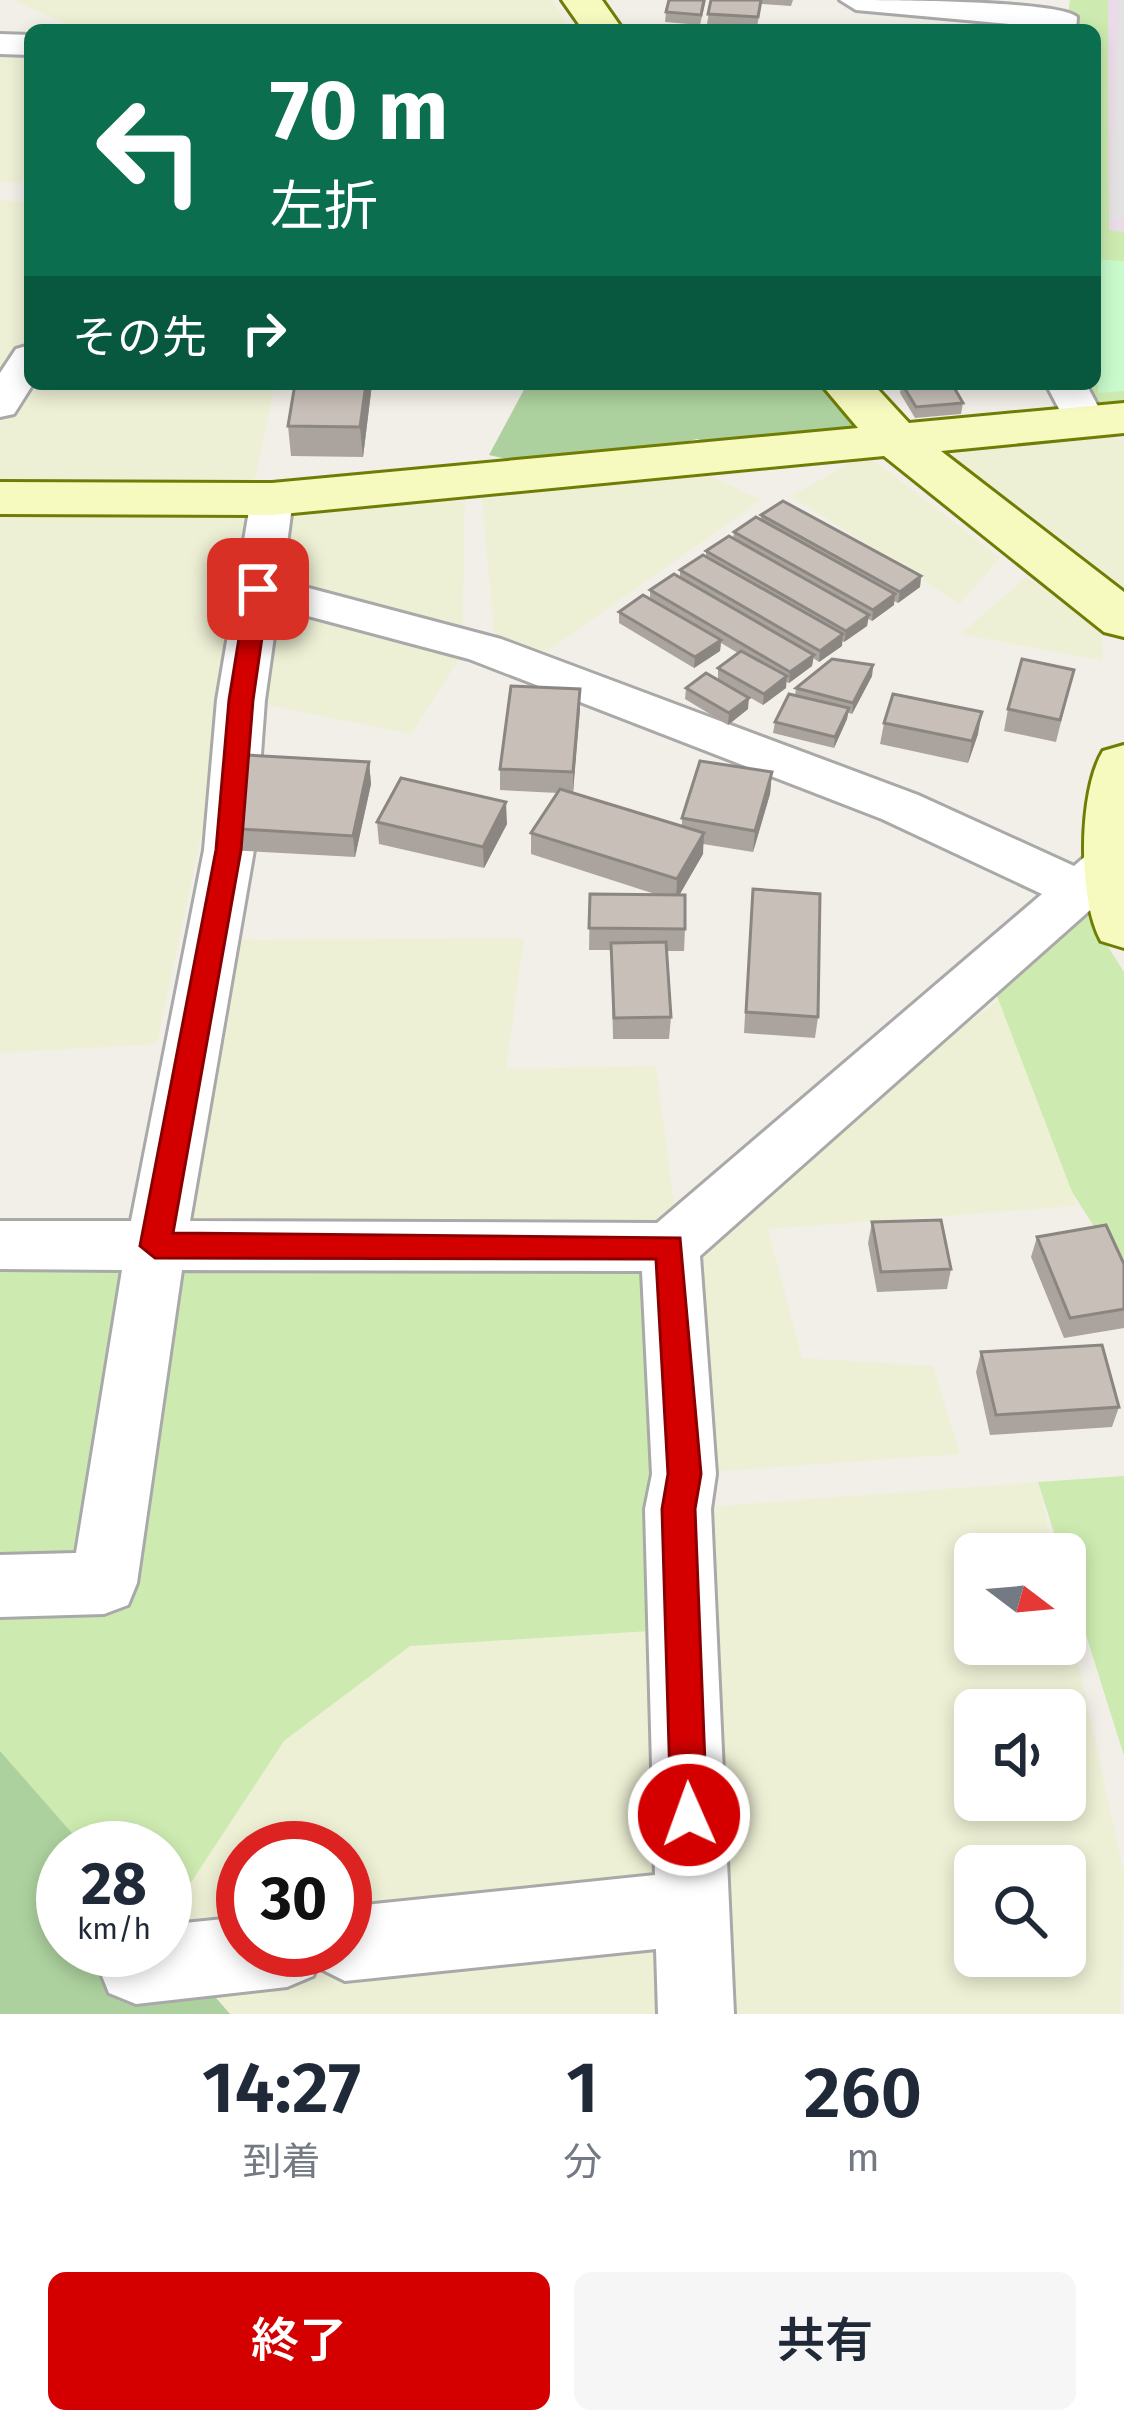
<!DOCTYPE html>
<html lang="ja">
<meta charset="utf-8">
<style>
body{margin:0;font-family:"Fira Sans","Noto Sans JP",sans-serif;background:#f6f6f7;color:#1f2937;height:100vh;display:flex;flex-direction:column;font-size:45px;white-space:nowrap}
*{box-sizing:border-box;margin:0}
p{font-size:39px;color:#747a83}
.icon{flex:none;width:66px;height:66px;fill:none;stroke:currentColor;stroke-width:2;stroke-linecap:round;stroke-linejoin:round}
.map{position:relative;height:2014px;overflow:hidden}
.drawer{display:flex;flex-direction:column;background:#fff;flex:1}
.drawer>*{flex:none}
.guide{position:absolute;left:24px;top:24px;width:1077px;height:366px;border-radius:18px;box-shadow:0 6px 18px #0003;background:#0b6e4f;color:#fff;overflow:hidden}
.needle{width:78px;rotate:106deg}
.controls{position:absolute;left:954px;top:1533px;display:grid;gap:24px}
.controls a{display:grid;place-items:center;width:132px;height:132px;border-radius:18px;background:#fff;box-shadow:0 6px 18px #0003;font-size:60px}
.speed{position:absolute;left:36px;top:1821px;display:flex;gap:24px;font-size:60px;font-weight:700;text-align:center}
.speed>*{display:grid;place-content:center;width:156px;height:156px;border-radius:50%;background:#fff;box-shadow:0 6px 18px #0003;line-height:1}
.speed small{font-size:30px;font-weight:400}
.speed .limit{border:18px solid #d22;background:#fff;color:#111}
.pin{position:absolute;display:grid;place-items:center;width:102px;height:102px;color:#fff;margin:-51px;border-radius:24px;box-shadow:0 6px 18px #0006}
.me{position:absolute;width:132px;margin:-66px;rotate:358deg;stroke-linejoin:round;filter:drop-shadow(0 0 9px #0008)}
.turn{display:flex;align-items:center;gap:42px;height:252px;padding:0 48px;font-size:54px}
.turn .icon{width:156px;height:156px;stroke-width:2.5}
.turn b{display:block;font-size:84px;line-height:102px}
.then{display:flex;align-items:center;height:114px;padding:0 48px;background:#0003;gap:24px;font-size:45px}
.eta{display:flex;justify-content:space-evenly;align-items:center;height:204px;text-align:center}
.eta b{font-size:72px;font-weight:600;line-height:84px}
.button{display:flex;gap:24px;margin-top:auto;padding:24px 48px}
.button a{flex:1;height:138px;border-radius:18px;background:#d40000;color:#fff;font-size:48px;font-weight:600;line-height:138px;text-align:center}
.button a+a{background:#f6f6f7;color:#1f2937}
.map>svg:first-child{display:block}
.industrial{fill:#ebdbe8}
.farmland{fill:#eef0d5;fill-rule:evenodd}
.grass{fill:#cdebb0}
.forest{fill:#add19e}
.park{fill:#c8facc}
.parking{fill:#e2e2e2}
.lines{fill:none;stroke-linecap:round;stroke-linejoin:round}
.street-casing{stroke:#a9a9a9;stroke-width:6}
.secondary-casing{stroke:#707d05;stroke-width:6}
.street{fill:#fff;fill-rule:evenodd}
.secondary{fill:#f7fabf;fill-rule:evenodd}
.wall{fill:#aba49e}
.shaded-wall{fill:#8b8681}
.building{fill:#c7bfb8;stroke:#8b8681;stroke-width:3}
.route{fill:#d40000;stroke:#8a0000;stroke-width:3}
</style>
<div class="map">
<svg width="1124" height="2014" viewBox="0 0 1124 2014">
<rect width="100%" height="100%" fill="#f2efe9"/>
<path class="industrial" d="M1108,0H1124V232L1109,231Z"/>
<path class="farmland" d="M12,0H552L572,30H132L72,26Z
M0,55L30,57V168L22,183L0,182Z
M0,200L30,203V348L0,391Z
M30,384H275L251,499L0,498V405Z
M1085,421L1124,442V597L897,441Z
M866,454L1000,558L960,604L791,496Z
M702,472L761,500L545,653L494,634L482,499Z
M465,501L462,655L411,734L241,700L263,544L157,1044L0,1053V502L270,510Z
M1026,577L1102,626L1103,661L960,634Z
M524,938L506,1069L656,1066L674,1203L671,1246L1004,996L1077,1206L768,1229L802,1358L933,1366L960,1454L684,1474L156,1246L236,940Z
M1038,1482L1054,1554H975V1644H1065V1603L1124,1873L1120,2014H191L165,1950V1922L284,1741L410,1646L682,1629L678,1509ZM975,1710H1065V1800H975ZM243,1848H345V1950H243ZM975,1866H1065V1956H975Z"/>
<path class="grass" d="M1070,0H1108L1109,230L1124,232V406L1096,409L1081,384H1095V30H1066Z
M1083,907L1124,972V1274L1072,1192L987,970Z
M0,1246L670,1247L682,1629L410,1646L284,1741L165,1922V1848H63L0,1764Z
M1124,1476V1756L1038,1482Z"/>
<path class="forest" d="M527,384H831L876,419L762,454L697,439L565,472L489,455Z
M0,1751L85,1848H63V1950H165V1939L230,2014H0Z"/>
<path class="park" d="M1095,259L1124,261V391L1098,393Z"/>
<path class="parking" d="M1119,0H1124V218L1110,219Z"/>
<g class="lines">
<g class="street-casing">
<path id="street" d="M840,0C879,0 1058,0 1077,17L1076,30L856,10Z
M0,34L30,35V55L0,54Z
M30,345L33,384L14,414L0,417V373L16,349Z
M1046,384H1086L1106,421L1100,430H1070Z
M272,486L287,490L293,499L282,581L501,639L918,795L1074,866L1096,847L1124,845V880L700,1256L716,1474L711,1509L734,2014H658L656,1949L345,1981L317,1967L313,1976L287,1987L136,2004L109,1993L98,1966L105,1950H165V1925L243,1917V1950H345V1907L655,1875L645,1509L652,1474L642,1271L182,1270L137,1583L128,1605L104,1614L0,1617V1555L76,1553L122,1270L0,1269V1221H131L204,850L217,700L251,499L257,490ZM278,608L469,659L882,819L1042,894L657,1223L190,1221L254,850L265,700Z"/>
</g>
<g class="secondary-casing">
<path id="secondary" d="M562,0H602L623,30H583Z
M821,384H873L909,423L1124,403V433L941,451L1124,592V637L1104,632L884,456L272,515L0,514V482L272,483L858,428Z
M1124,745V948L1101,941C1078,900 1078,792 1103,751Z"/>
</g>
<use href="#street" class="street"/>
<use href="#secondary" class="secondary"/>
</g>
<path class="wall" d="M706,0L700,25L665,22L666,12Z
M711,0H793L791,6L761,4L757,27L707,24Z
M295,384H372L363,457L291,456L288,426Z
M901,384H952L963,403L961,414L915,418L900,393Z
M970,384H1022L970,386Z
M761,515L921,576L920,587L898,603L894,601V605L872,621L868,619L867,626L844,642L842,641V646L819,662L813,658L812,666L789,683L786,682V688L763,705L718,679V668L738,653L721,643L720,651L694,668L619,623V612L650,599V590L680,577V570L706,556V551L733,539L734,532L761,520Z
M873,665L872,676L852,714L848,713L847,719L834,748L773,733L775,722L795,695L796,688Z
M1074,670L1056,742L1004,731L1008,709Z
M686,688L748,709L728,725L685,699Z
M580,689L573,793L682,826V818L772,772L770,794L753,852L703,844V854L679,895L685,929L684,951H667L671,1017L669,1039H613L611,950H589L590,894L658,895L531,854V833L558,793L500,790V769Z
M884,723L978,734L968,763L880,744Z
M369,762L371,784L355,857L229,850L225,828Z
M377,822L507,824L484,868L379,844Z
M751,911L818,1017L815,1038L744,1033Z
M872,1222L951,1269L947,1289L877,1292L868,1243Z
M1037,1237L1124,1264V1328L1064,1338L1031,1257Z
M981,1352L1119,1407L1112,1427L990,1435L976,1372Z"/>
<path class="shaded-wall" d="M366,384H372L363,457L360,427Z
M921,576L920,587L898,603L900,592Z
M895,594L894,605L872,621L873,610Z
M869,615L867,626L844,642L846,631Z
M843,634L842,646L819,662L820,651Z
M721,640L720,651L694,668L695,657Z
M814,655L812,666L789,683L790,672Z
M873,665L872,676L852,714L853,703Z
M787,676L786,688L763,705L764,694Z
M580,689V710L573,793V772Z
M749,698L748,709L728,725L729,713Z
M849,708L847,719L834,748L835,737Z
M982,712L978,734L968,763L972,741Z
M369,762L371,784L355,857L353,836Z
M772,772L770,794L753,852L755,831Z
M506,802L507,824L484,868L483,847Z
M704,833L703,854L676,901L677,879Z"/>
<path class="building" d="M669,0H704L701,15L666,12Z
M711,0H761L758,17L708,14Z
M295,384H366L360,427L288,426Z
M902,384H952L963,403L916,407Z
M783,501L921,576L900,592L761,515Z
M756,517L895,594L873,610L734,532Z
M729,536L869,615L846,631L706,551Z
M703,555L843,634L820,651L680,570Z
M674,574L814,655L790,672L650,590Z
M643,595L721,640L695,657L619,612Z
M741,651L787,676L764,694L718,668Z
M832,659L873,665L853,703L796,688Z
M1022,659L1074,670L1060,720L1008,709Z
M706,673L749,698L729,713L686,688Z
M511,686L580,689L573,772L500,769Z
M789,694L849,708L835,737L775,722Z
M893,694L982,712L972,741L884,723Z
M246,755L369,762L353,836L225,828Z
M700,761L772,772L755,831L682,818Z
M401,778L506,802L483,847L377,822Z
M560,789L704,833L677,879L531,833Z
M753,889L820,894L818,1017L746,1012Z
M590,894L685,895V929L589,928Z
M666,942L671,1017L614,1018L611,943Z
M941,1220L951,1269L881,1272L872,1222Z
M1106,1225L1124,1264V1309L1070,1318L1037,1237Z
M1102,1345L1119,1407L996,1415L981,1352Z"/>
<path class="route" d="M258,582L269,589L253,700L241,850L173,1233L680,1238L701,1474L695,1509L707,1815L702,1827L689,1833L676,1827L671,1815L662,1509L668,1474L656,1259L155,1258L140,1246L216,850L229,700L247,589Z"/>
</svg>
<div class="controls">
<a><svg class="needle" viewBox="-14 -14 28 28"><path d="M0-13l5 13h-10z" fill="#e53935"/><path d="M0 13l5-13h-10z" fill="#747a83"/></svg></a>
<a><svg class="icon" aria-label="sound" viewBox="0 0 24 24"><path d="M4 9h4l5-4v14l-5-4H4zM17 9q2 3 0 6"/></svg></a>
<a><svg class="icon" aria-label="search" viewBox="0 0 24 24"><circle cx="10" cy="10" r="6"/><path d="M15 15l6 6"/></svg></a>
</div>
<div class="speed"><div>28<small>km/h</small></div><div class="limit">30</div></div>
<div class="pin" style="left:258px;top:589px;background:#d93025"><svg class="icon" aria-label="arrive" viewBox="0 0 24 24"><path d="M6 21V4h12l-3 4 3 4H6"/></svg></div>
<svg class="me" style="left:689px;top:1815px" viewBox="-20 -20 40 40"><circle r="17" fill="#d40000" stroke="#fff" stroke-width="3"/><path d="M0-11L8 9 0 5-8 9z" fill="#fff"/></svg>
<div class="guide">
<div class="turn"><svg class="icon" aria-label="left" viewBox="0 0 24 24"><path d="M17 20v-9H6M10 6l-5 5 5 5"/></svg><div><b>70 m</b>左折</div></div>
<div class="then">その先<svg class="icon" aria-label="right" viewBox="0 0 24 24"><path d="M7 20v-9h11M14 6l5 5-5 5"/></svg></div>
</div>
</div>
<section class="drawer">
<div class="eta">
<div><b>14:27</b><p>到着</p></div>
<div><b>1</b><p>分</p></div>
<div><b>260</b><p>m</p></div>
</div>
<div class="button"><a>終了</a><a>共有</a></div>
</section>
